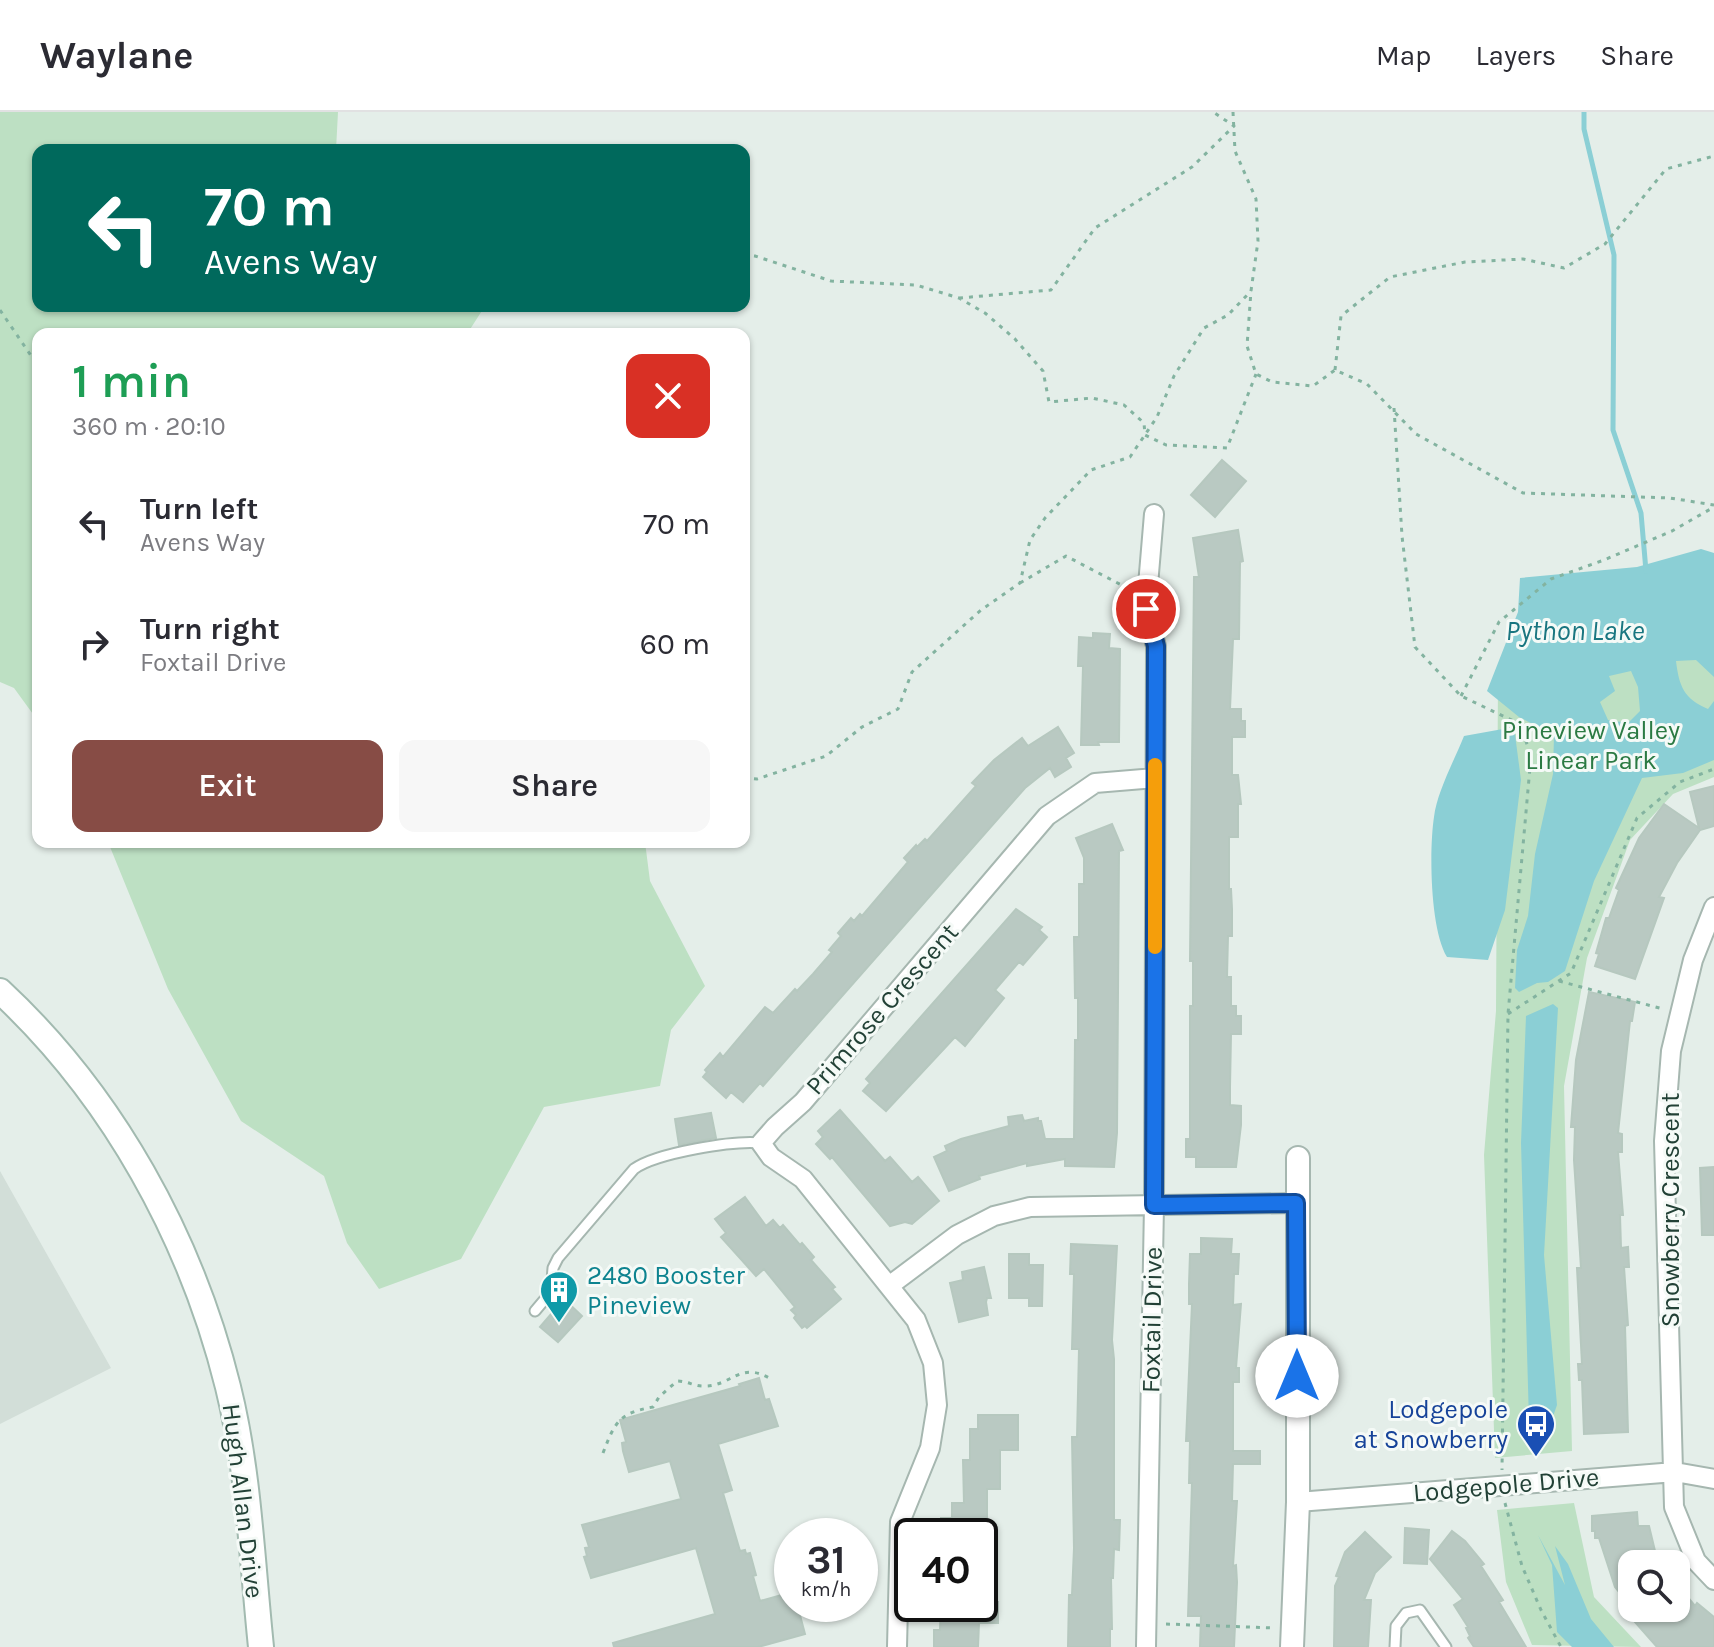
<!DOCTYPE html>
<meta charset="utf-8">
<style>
body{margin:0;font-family:Karla,sans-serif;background:#f7f7f7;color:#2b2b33;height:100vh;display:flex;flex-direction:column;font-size:30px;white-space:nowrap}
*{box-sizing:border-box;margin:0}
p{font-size:26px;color:#7c7c81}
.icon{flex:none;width:44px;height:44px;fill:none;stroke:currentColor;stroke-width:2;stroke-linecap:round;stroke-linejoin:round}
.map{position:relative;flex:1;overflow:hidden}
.sheet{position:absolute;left:32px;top:216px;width:718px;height:520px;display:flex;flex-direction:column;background:#fff;border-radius:16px;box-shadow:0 2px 6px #0004}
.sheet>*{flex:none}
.top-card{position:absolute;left:32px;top:32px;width:718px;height:168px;border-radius:16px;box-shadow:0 2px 6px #0004;background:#00695c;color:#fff;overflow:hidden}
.tools{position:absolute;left:1618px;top:1438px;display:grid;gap:16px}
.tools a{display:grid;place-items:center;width:72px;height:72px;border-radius:16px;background:#fff;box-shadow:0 2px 6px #0004;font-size:40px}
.speed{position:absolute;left:774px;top:1406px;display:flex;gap:16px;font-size:40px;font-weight:700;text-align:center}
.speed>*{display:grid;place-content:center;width:104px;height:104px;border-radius:50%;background:#fff;box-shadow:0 2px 6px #0004;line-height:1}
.speed small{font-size:20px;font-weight:400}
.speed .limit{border:4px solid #111;border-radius:12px;background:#fff;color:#111}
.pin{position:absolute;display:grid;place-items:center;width:68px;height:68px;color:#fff;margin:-34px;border:4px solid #fff;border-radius:50%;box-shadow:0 2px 8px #0007}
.me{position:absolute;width:88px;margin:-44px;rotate:0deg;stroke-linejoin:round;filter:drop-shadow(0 0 6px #0008)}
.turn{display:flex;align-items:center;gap:28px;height:168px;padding:0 40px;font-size:36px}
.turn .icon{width:104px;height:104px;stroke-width:2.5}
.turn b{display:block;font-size:56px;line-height:68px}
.round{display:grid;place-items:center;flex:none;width:84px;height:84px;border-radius:16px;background:#f7f7f7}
.head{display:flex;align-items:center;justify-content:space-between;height:136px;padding:0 40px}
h1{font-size:48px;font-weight:600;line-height:60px;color:#1e9e55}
.cta{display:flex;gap:16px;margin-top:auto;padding:16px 40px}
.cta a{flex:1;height:92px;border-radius:16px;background:#874c45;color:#fff;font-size:32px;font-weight:600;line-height:92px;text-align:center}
.cta a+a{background:#f7f7f7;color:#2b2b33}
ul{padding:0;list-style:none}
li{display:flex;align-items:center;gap:24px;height:120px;padding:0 40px}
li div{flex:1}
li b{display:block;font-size:30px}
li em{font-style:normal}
header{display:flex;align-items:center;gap:48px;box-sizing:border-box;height:112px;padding:0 40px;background:#fff;border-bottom:2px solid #e1e1e2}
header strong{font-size:38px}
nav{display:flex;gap:44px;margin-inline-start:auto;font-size:28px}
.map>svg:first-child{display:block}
.built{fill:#d2ded8}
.green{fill:#bde0c3}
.water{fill:#8bcfd5;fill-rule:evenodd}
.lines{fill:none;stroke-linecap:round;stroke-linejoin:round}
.stream{stroke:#8bcfd5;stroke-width:5}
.building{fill:#b9c9c2;stroke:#b6c8bf;stroke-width:2}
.service-casing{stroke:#a6b7b0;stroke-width:13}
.minor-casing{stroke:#a6b7b0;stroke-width:22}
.tertiary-casing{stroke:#a6b7b0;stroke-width:26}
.secondary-casing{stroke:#a2bab0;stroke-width:28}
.path{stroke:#83b3a0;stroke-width:3;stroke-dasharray:4 6;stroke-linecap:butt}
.service{stroke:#fff;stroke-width:9}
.minor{stroke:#fff;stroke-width:18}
.tertiary{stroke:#fff;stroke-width:22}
.secondary{stroke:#fff;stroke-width:24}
.route-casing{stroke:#114b97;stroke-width:20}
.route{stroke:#1a73e8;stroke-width:14}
.slow{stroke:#f59e0b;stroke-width:14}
.labels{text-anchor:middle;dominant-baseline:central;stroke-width:6;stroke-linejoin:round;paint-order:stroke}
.park-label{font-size:26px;fill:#2b7a43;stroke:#f5faf7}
.street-label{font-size:26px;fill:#224136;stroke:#f5faf7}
.culture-label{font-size:26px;fill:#0d838f;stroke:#f5faf7;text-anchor:start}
.transit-label{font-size:26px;fill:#164399;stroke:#f5faf7;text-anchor:end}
.water-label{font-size:28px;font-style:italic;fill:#1a7680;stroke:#f5faf7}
</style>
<header>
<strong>Waylane</strong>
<nav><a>Map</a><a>Layers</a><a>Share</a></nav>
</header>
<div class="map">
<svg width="1714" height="1535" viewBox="0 0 1714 1535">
<rect width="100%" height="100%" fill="#e4eee9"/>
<path class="built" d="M0,1059L111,1256L0,1312Z"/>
<path class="green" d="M0,0H338L336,38H38V194H485L467,222H38V609L14,576L0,570Z
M494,32L497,38H384Z
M1714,488V665L1673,682L1630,728L1587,846L1564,974L1572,1339L1495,1346L1484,1043L1496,899L1498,568Z
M108,730H645L650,769L705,874L671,918L660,974L544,995L461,1147L379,1177L347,1131L324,1064L241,1009L168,877Z
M1574,1391L1594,1485L1641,1535L1532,1533L1506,1470L1497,1398Z"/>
<path class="water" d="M1701,437L1714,441V565L1696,548L1676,549C1679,574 1684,587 1708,597L1714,589V648L1683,661L1642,666L1594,769L1565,859L1548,870L1537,871L1519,880L1515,876L1517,838L1528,804L1535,742L1553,662L1554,623L1519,605L1487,579L1518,500L1520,466L1637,455ZM1631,559L1638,575L1640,599L1628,611L1608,608L1600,590L1615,579L1609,564Z
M1514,615L1521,668L1505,798L1488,848L1447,845C1430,817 1429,738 1434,705C1437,680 1454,649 1464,624Z
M1553,892L1558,896L1544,1143L1557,1293L1549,1316L1529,1309L1521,1031L1526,904Z
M1538,1423L1565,1473L1555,1434L1568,1452L1591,1507L1614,1535H1572L1557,1520L1552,1453Z"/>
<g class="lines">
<path class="stream" d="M1584,0V17L1614,143L1613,318L1641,401L1646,459"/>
</g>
<path class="building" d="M1222,348L1246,369L1215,405L1191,383Z
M1238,418L1243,449L1240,450L1239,527H1233L1230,597H1241V609H1245V625H1232V663H1238L1241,692H1238V725H1229V777H1231L1232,797V824H1228L1227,865H1231V894H1236V904H1241V922H1231L1230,975V993L1241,994V1013L1236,1055H1196V1045H1186V1027H1190V894H1193V849H1190L1194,465H1199L1193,426Z
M1093,521L1110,522L1109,536L1120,537L1119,630H1098L1099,633H1081L1083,554H1078L1079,525L1093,526Z
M1058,615L1074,641L1066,646L1071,655L1055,665L1050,656L1025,676L763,974L760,971L743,990L731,980L726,986L703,965L707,960L705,958L720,941L723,945L765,895L773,901L795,877L797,879L813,862L832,840L829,838L841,824L838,821L851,806L854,809L860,802L862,804L908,750L904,746L916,733L917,735L925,727L927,729L976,674L972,671L994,648L1022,626L1028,634Z
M1714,674V714L1700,718L1677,751L1659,785L1664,786L1635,867L1595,854L1599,842L1596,841L1606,806H1609L1619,778L1616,776L1639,726L1664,692L1699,716L1690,680Z
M1112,712L1123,738L1119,739L1117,1021L1114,1055L1065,1054V1047L1027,1054V1051L979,1064L980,1067L949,1079L934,1045L947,1039L945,1034L961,1027L1009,1014L1008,1005L1022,1003L1024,1009L1038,1006V1009H1041L1045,1027H1074L1075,928H1078V886H1075L1074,825H1079V772H1084V746L1076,726Z
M1016,797L1042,815L1039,818L1047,825L1023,853L1019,850L995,878L1004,886L965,934L955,925L886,999L863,979L870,971L866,967Z
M1589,880L1635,890L1632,909H1630L1618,1021L1622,1022V1040H1618L1623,1103H1620L1621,1136L1628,1135L1629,1155H1624L1628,1213L1625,1214L1628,1320L1584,1322L1582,1268H1579L1578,1252H1582L1577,1156H1581L1574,1048L1575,1015H1571L1576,948Z
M840,998L885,1049L890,1045L912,1070L918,1065L939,1089L912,1112L905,1110L890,1114L832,1045L830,1047L816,1032L823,1025L818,1019Z
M711,1001L716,1026L679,1033L675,1007Z
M1714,1055V1123H1702L1700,1056Z
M745,1085L766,1114L773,1108L780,1116L783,1113L800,1133L802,1131L814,1145L811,1148L835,1175L832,1177L841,1187L807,1216L805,1214L802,1216L794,1206L796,1203L791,1198L795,1195L764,1157L756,1164L721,1125L726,1121L715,1107Z
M1201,1126L1232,1127L1231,1142H1239L1238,1162H1234L1233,1193L1241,1192L1236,1256H1239V1270H1233V1339H1260V1352H1233L1232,1389H1237L1233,1454L1236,1453L1237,1470L1234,1535H1200L1201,1504H1188L1192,1371H1189L1190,1329H1186L1192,1192H1189V1172L1190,1142H1201Z
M1071,1132L1117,1134L1112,1228L1114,1247V1408H1120L1119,1438L1114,1437L1113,1466H1111L1112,1517H1110V1535H1068L1069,1483H1072L1074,1436L1072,1325H1077L1079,1237H1072L1074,1162H1070Z
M1009,1142H1029V1153H1043L1042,1194H1029V1186H1009Z
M984,1155L991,1186H987L986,1190L988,1203L959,1210L950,1171L963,1168L962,1160Z
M564,1187L582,1204L558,1230L540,1215Z
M759,1266L765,1288L769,1287L778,1314L718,1332L732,1378L723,1381L740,1439L745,1438L746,1442L750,1441L756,1463L753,1464L760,1489L792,1480V1492H797L805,1522L758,1535H614L613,1531L715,1502L696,1436L591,1466L584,1445L587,1444L585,1436L589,1435L582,1413L681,1387L670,1349L629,1360L623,1339L622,1331L626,1330L620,1308L740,1274L739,1272Z
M978,1303H1018V1338H1000V1377H987V1424H941V1406H952V1391H964L963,1348H970V1317H978Z
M1637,1400L1638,1414H1649L1656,1443L1647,1446L1648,1450L1632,1452V1496L1615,1475L1599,1426H1595V1419H1592V1404Z
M1405,1416L1429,1418L1427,1452L1404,1451Z
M1452,1419L1465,1429L1484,1452L1481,1454L1503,1488L1499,1490L1526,1535H1474L1468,1526L1470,1524L1466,1516L1468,1515L1454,1493L1463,1487L1430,1447Z
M1365,1420L1391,1445L1375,1461L1364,1488H1371L1368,1535H1334L1335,1474L1339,1465L1336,1464L1345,1440Z
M980,1439H994L993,1461H980Z
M1676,1471L1695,1494L1697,1491L1714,1505V1535H1657L1635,1510L1640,1505L1632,1496H1676Z
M980,1490H998V1511H979L978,1535H934V1518H940L941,1492H980Z"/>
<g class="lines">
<g class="service-casing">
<path id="service" d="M535,1199L551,1180L553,1156L558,1146L634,1057C656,1041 734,1028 761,1031
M1395,1535L1396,1514L1406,1501L1420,1498L1446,1535"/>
</g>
<g class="minor-casing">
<path id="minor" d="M1714,795L1693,848L1671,939L1664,1029L1674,1395L1696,1449L1714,1468
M889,1174L957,1123L994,1104L1030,1095L1296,1091
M1298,1390L1675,1360L1714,1367
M897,1535L900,1410L930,1336L937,1293L933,1251L916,1208L803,1067L771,1045L761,1031L775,1015L803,990L1047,704L1095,671L1155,666
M1146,1535L1154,1093L1156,534L1146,497L1154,402"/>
</g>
<g class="tertiary-casing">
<path id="tertiary" d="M1292,1535L1298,1390V1046"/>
</g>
<g class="secondary-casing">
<path id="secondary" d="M0,879C113,984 191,1126 228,1275C249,1359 252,1449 261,1535"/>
</g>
<path class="path" d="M1233,0L1235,39L1256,87L1258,129L1251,179L1247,234L1256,262L1272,270L1313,274L1335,258L1367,272L1416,322L1523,381L1670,386L1714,393
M744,143L755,144L831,169L916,173L959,186L985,201L1015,227L1043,259L1049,290L1092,286L1124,293L1144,311L1145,323L1166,333L1227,336L1256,262
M959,186L1051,178L1095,116L1192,55L1234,14L1213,0
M0,198L38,254
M1335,258L1341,204L1390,165L1465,150L1523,147L1564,156L1605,132L1666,57L1714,44
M1394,296L1402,424L1415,535L1461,584L1520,612L1531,644L1508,902L1502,1358
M1020,471L1066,444L1131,478
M1461,584L1499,510L1551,467L1604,448L1672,419L1714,395
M744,666L757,667L826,644L862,615L898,597L912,560L981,498L1020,471L1030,428L1045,406L1091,358L1130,345L1157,305L1174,264L1204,216L1228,203L1251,179
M1559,869L1663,897
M1508,902L1571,861L1637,706L1680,670L1714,657
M603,1341C615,1310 619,1301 653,1295L659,1285L677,1269C687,1269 694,1274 703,1274C732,1275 739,1248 771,1267
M1505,1391L1522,1454L1541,1498L1561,1535
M1166,1512L1274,1516"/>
<use href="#service" class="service"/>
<use href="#minor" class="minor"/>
<use href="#tertiary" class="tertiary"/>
<use href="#secondary" class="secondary"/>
</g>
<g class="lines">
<g class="route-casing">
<path id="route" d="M1146,497L1156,534L1154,1093L1296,1091L1297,1264"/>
</g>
<use href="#route" class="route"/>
<path class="slow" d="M1155,835V653"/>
</g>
<defs>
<g id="building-pin" transform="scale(2)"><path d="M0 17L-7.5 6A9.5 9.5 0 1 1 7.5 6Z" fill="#0f9aa8" stroke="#f5faf7"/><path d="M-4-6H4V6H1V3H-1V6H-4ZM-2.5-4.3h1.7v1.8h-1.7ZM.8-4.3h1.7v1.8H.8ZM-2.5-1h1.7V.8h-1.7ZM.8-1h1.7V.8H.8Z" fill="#fff"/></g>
<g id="bus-pin" transform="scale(2)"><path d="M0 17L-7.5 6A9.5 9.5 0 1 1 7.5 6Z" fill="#1a4fb4" stroke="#f5faf7"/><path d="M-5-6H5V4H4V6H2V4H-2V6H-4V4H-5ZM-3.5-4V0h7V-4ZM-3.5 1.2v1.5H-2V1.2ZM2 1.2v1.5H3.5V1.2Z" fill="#fff"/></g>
</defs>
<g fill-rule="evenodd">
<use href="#building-pin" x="559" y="1178"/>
<use href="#bus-pin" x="1536" y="1312"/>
</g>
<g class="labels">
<g class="park-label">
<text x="1591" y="618">Pineview Valley<tspan x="1591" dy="30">Linear Park</tspan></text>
</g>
<g class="street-label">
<text transform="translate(882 897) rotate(-49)">Primrose Crescent</text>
<text transform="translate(1670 1098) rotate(-90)">Snowberry Crescent</text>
<text transform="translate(1152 1208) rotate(-89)">Foxtail Drive</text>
<text transform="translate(1506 1373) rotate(-5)">Lodgepole Drive</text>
<text transform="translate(243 1389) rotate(83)">Hugh Allan Drive</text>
</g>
<g class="culture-label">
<text x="587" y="1163">2480 Booster<tspan x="587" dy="30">Pineview</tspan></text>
</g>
<g class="transit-label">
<text x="1508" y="1297">Lodgepole<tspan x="1508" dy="30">at Snowberry</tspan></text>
</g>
<g class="water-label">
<text x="1575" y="518">Python Lake</text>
</g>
</g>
</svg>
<div class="tools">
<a><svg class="icon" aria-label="search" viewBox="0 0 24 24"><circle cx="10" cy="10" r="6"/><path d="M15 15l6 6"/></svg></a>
</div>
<div class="speed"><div>31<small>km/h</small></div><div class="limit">40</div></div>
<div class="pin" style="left:1146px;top:497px;background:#d93025"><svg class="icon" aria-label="arrive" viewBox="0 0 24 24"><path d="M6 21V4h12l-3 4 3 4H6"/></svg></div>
<svg class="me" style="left:1297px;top:1264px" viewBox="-20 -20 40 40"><circle r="19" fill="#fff"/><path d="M0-13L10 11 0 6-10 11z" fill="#1a73e8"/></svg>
<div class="top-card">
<div class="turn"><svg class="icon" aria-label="left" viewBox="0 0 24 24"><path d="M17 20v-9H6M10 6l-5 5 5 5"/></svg><div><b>70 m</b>Avens Way</div></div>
</div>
<section class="sheet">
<div class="head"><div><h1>1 min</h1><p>360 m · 20:10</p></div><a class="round" style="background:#d93025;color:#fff"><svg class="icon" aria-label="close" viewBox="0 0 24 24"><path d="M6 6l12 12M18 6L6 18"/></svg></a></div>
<ul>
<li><svg class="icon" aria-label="left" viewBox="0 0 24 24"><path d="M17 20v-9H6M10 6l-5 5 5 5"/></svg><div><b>Turn left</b><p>Avens Way</p></div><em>70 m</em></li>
<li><svg class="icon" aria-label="right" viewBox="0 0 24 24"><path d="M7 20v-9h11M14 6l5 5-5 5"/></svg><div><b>Turn right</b><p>Foxtail Drive</p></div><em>60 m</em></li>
</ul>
<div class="cta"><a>Exit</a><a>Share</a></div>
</section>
</div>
